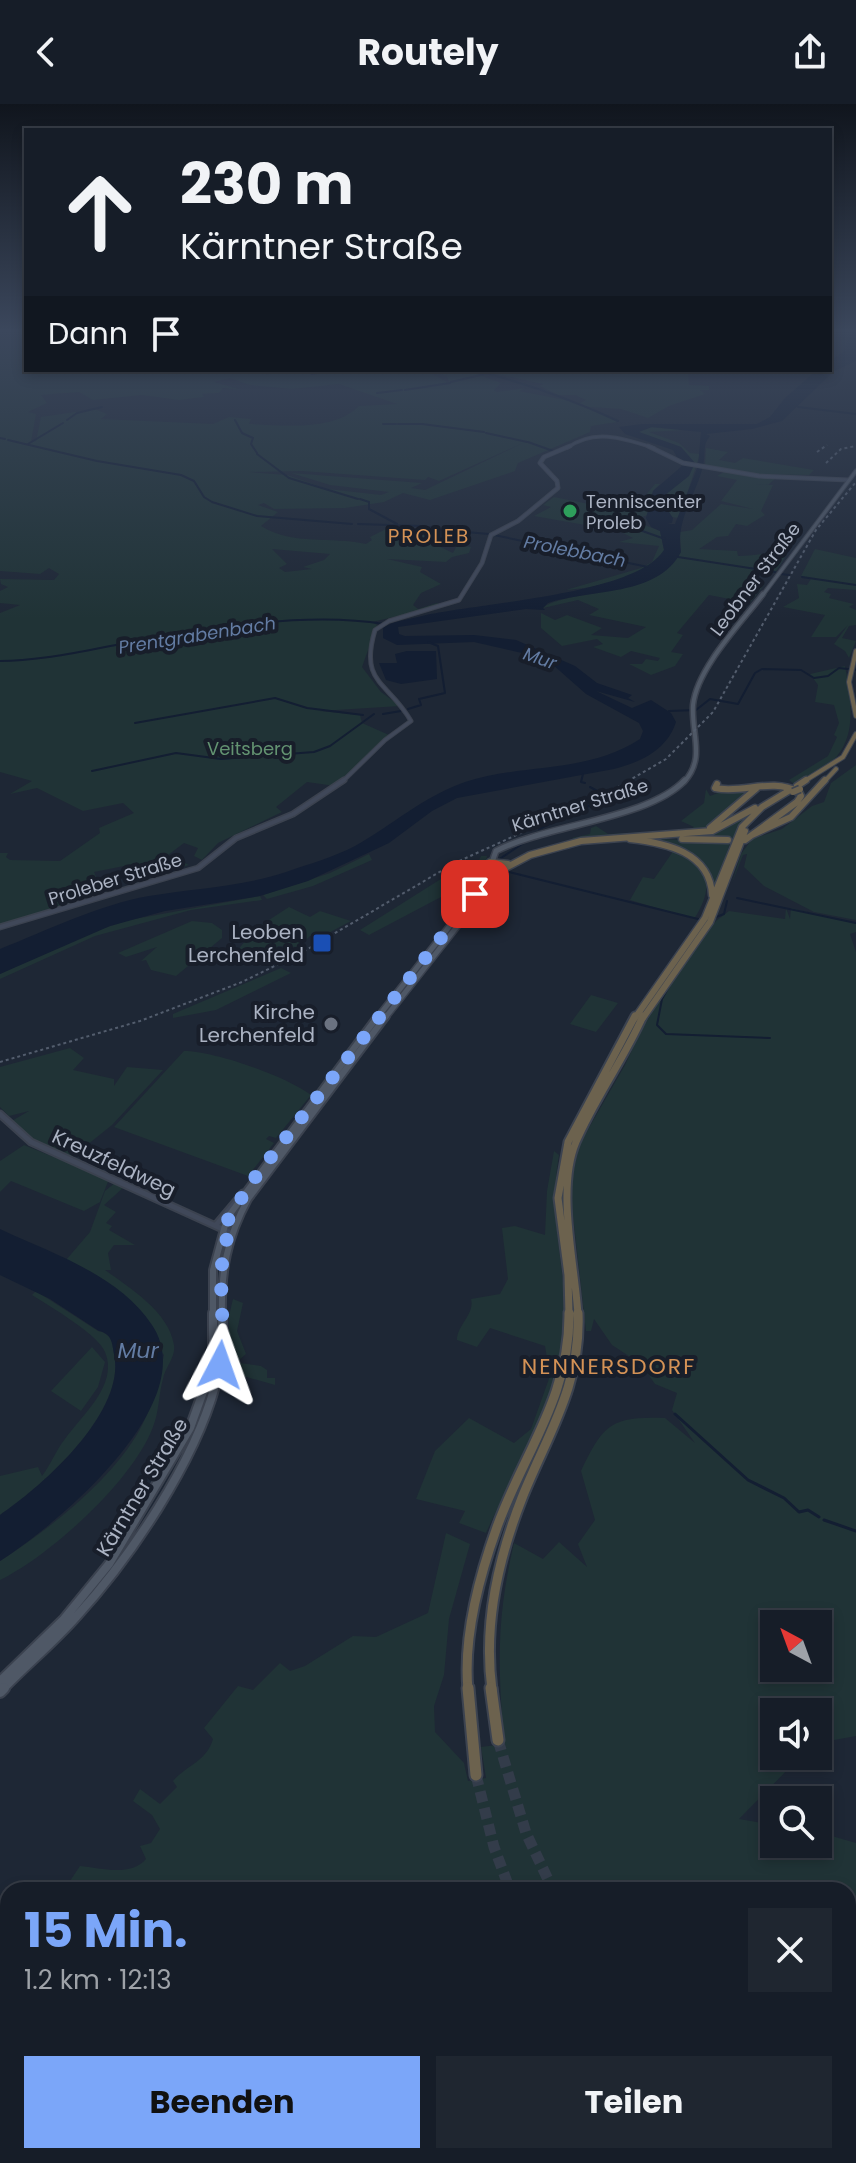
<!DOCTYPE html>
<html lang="de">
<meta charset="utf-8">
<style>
body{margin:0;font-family:Poppins,sans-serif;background:#1f2630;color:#f1f3f6;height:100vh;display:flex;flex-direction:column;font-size:30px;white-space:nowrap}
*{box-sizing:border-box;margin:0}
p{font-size:26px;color:#9ea2a8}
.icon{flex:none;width:44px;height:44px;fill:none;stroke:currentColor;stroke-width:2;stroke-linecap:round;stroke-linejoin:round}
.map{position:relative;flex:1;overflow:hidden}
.sheet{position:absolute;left:0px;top:1778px;width:856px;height:282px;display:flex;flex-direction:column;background:#161d28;border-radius:24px 24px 0 0;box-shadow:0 4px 12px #0003,0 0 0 2px #353b45}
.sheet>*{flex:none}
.banner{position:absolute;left:24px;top:24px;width:808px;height:244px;border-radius:0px;box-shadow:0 4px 12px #0003,0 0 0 2px #353b45;background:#161d28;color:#f1f3f6;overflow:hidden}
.needle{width:52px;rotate:319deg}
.tools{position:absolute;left:760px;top:1506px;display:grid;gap:16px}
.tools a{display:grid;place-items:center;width:72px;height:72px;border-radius:0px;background:#161d28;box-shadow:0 4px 12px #0003,0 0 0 2px #353b45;font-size:40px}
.pin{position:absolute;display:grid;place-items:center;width:68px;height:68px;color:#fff;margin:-34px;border-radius:16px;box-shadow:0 4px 12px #0006}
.me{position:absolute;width:88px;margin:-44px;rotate:4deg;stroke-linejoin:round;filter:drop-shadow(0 0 6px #0008)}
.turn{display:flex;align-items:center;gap:28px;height:168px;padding:0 24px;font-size:36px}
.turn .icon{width:104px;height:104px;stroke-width:2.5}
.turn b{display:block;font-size:56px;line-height:68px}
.then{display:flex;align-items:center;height:76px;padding:0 24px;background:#0003;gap:16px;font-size:30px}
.round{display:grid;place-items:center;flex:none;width:84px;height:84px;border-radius:0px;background:#1f2630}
.headline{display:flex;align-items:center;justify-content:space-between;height:136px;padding:0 24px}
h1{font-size:48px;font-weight:700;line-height:60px;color:#7ba6f9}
.primary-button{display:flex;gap:16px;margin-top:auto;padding:16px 24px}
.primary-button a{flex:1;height:92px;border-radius:0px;background:#7ba6f9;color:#111;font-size:32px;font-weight:700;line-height:92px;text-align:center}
.primary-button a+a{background:#1f2630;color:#f1f3f6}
header{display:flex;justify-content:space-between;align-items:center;height:104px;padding:0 24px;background:#161d28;font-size:36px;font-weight:700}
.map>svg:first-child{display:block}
.green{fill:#203336;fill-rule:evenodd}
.water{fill:#131e32;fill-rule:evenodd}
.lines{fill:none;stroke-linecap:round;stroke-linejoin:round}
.stream-far1{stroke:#131e32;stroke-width:2}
.stream{stroke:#131e32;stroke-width:3}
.highway-tunnel{stroke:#333c4a;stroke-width:11;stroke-dasharray:11 6;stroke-linecap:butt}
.secondary-far3-casing{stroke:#3b424f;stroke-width:4}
.secondary-far2-casing{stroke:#3b424f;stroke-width:5}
.secondary-far1-casing{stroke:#3b424f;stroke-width:7}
.secondary-casing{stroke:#3b424f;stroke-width:9}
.primary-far5-casing{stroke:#3b424f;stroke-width:5}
.primary-far4-casing{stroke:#3b424f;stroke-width:7}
.primary-far3-casing{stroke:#3b424f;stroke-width:8}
.primary-far2-casing{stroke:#3b424f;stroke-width:10}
.primary-far1-casing{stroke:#3b424f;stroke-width:12}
.primary-casing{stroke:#3b424f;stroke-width:14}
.highway-far4-casing{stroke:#3c4350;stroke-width:6}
.highway-far3-casing{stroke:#3c4350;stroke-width:9}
.highway-far2-casing{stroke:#3c4350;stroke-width:11}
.highway-far1-casing{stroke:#3c4350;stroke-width:13}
.highway-casing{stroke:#3c4350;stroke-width:15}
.secondary-far3{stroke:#404859;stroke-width:2}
.secondary-far2{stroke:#404859;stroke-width:3}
.secondary-far1{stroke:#404859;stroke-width:4}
.secondary{stroke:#404859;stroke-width:5}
.primary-far5{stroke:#4f5866;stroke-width:3}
.primary-far4{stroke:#4f5866;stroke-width:4}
.primary-far3{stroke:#4f5866;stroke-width:5}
.primary-far2{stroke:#4f5866;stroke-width:6}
.primary-far1{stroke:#4f5866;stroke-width:8}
.primary{stroke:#4f5866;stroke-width:10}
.highway-far4{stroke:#6c624e;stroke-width:4}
.highway-far3{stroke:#6c624e;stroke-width:6}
.highway-far2{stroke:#6c624e;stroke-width:7}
.highway-far1{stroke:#6c624e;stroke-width:9}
.highway{stroke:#6c624e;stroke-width:11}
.rail{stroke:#535d6d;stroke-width:2;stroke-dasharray:3 3;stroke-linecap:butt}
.highway-bridge-casing{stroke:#3c4350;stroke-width:9;stroke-linecap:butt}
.highway-bridge{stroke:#6c624e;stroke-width:6}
.route{stroke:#7ba6f9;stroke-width:14;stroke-dasharray:0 25.2}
.leisure-dot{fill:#2e9e5b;stroke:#181e2a;stroke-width:3}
.transit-dot{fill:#1a4fb4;stroke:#181e2a;stroke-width:3}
.worship-dot{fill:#6b7280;stroke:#181e2a;stroke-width:3}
.labels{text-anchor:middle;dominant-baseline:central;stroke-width:8;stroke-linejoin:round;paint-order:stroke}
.far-poi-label{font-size:18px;fill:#abb3c3;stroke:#181e2a;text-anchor:start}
.far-water-label{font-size:18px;font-style:italic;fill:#637ca3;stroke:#181e2a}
.far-street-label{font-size:18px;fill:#abb3c3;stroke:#181e2a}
.far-park-label{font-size:18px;fill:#639371;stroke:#181e2a}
.far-quarter-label{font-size:20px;letter-spacing:2px;fill:#d49256;stroke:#181e2a}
.poi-label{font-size:20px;fill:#abb3c3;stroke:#181e2a;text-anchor:end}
.street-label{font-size:20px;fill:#abb3c3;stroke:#181e2a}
.water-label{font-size:22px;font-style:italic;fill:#637ca3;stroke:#181e2a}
.neighbourhood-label{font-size:22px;letter-spacing:2px;fill:#d49256;stroke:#181e2a}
</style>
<header><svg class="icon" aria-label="back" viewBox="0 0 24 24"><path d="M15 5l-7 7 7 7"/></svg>Routely<svg class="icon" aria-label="share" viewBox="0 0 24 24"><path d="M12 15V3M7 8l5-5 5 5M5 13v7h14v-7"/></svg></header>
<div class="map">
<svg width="856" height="2059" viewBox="0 0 856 2059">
<rect width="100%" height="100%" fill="#1e2735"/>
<path class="green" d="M0,226H26V266H257L267,271L278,266H425L449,279L447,272L429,266H465L501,279L494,286L497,288L526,284L519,287L580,299L586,296L575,291H558L540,282L543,280L480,266H688L689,281L709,282V286H700L705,290L669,302L648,314L621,305L590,303L617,318L591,322L590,328L518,359L515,367L430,396L403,389L384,398L345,404L274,405L264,399L258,401L278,408L261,422C294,442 331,432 366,440L372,436L370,433L386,425L429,432L428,437L453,449L457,441L471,443L469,449L452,453L446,458L387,455L422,463L420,468L441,480L421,489L413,501L418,505L437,499L442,502L372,518L377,521L362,563L381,588L400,602L320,607L360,611L362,619L389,631L335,682L307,678L276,703L282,708L218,739L202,756L194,752L198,744L184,739L168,751L189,761L124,778L123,772L133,769L129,761L94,768L98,777L85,787L96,793L0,822V749H8L6,753L10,756L60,757L100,729L99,724L134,709L123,699L83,707L37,684L10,690L32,677L0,668V509L20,501L0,499V487L8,483L1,480L0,475L54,476L59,470L49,464L40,470L0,467ZM230,274L250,281L292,285L339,280L397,300L359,302C333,328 283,321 249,320L251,315L229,313L213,320L101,315L107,310L95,305L41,313L36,337L31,338L36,310L28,308L47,299L41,291L79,288L93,296L142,291L179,296L204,293L202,290L219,289L223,284L242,286L214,278ZM525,338L425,386L411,384L422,379L291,369L330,381L389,388L381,391L328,385L287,371L249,368L302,367L425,376L428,373L439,377ZM272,445L330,450L324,456L303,463L312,465L285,468L279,464L287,460Z
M647,323L685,326L649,328L679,339L690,349L700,350L679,414L671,413L663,399L665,391L682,377L694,359L681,343L638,328Z
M706,344L728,348L719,356L735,359L743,354L814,366L809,371L751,370L705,361Z
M726,367L776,374L768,381L754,380L773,381L761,407L765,411L747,422L736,420L728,432L717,433L699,445L737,447L738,452C756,452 769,447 787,450L775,469L762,468L750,477L764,481L750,499L709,491L677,529L683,531L671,548L683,550L675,562L651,571L629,560H642L646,555L658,557L660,554L631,547L621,553L593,543L603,540L597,535L562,542L541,524V509L555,516L567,511L602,524L591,531L628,534L646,523L589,511L599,505L578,496L543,504C552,493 625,485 646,476C659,470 671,457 681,448L680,428L692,426L721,400L753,405L721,397L737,376L717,372Z
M655,380H660L653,387L648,411L632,416L660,427L664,446C647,473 596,484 566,486L641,464L652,458L659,442L619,438L633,434L619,427L534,412L551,403L543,401L554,393L604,403L615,395L638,399L630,407L639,408L644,403L640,398Z
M815,445L856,454V486L828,484L824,488L831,490L829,494L854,500L849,503L856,506V521L849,522L842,534L856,537L849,554L845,547L834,540L848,521L836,533H811L825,511L783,503L799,494L797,480L807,481L811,475L801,472Z
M845,562C856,621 856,656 794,680L789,676L828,652L837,633L834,631L839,619L834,601L815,598L818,581L810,570Z
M856,661V816L814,808L764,782L744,763L747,750L743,751L732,779L741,750L752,735L782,725L812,702L824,698L831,679Z
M754,684C742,695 731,709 718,719C691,738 612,728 575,736L572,734L590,730L591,724L596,722L608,730L689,726L694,723L681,717L704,699L706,685L710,692L718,689L716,687Z
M756,705L731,736L716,782C703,748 667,744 635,734L707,737L661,732L716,727Z
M674,746C712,760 714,784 694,815L630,796L643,773L654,775Z
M369,750L372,756L313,782L267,795L263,791L330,769Z
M481,752H487L485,761L490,768L484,775L477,774L369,831L360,826L471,756L477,763L475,770H483L478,758Z
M260,792L262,796L191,806L95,832L0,875V870L83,831L129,816Z
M289,803L310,813L320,807L351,817L321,833L310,832L299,843L278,842L273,848L277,855L266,861L237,847L255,825Z
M786,804L790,815L791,804L856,820V828L850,830L856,848V1632L818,1639V1608H774V1652H801L739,1715L774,1721V1740H818V1728L856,1739V2059H841L827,2052H848V1786H64L80,1762C101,1764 131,1773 146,1755L140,1742L151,1739L160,1725L152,1711L133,1697L140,1685L160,1700L177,1683L173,1677C187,1661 207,1657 213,1635L204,1624L238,1582L253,1586L280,1559L290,1567L305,1562L353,1532L376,1533L428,1509L446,1429L470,1440L449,1515L444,1571L434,1602L435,1628L464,1659L468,1677L486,1674L481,1643L504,1640C498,1562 496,1516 514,1439L543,1455L559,1438L587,1463L578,1440L595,1416L581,1367C603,1320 612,1312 665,1314L695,1339L672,1306L677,1289L655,1280L641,1260L612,1241L594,1215L591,1227H586L570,1085L579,1041L625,961L656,894L716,817L729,807L785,815ZM774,1520H818V1564H774Z
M192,817L212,819L222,826V834L176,872L151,866L146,856L141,857L157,843L126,853L118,849Z
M281,864L291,869L216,906L173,914V910Z
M591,891L618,899L596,928L570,920Z
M70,944L84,954L73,966L114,975V982L127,963L163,966L112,1021L72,1053L37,1039L10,1018L29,1007L9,1012L0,1003V963Z
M184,947C213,947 284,971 311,991L276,1034L269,1032L266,1035L274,1039L248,1072L114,1023Z
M24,1041L109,1075L100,1098L84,1107L11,1077L0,1088V1057Z
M554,1047L559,1051C547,1117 569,1168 564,1232C559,1303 514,1366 486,1429L459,1419L465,1407L416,1395L435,1347L469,1314L514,1339L531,1325L550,1272L545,1242L490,1224L477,1243L457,1236C457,1221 475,1210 471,1195L500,1190L508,1175L502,1124L515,1122L545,1131L547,1087Z
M116,1078L124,1083L104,1101L116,1108L106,1119L112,1122L109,1126L135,1141H114L108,1149L111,1166H105C130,1184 169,1208 174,1241C176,1253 165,1263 163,1275C159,1289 159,1304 155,1317C139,1372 50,1452 0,1476V1457C48,1426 110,1378 139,1327C152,1304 158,1276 164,1251L93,1170L66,1156L90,1128L105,1087Z
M36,1187L98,1227C112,1230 112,1238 114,1250C127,1307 43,1382 0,1411V1372L38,1363L42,1372C51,1360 56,1346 65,1335C81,1312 119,1281 105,1248C98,1230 49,1202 32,1191Z
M233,1195L243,1199L237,1227L246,1250L239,1256L240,1259L261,1262L267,1266V1274H275V1281L229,1268V1212Z
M92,1243L105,1258L98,1283L81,1307L51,1287Z
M8,1885V2052H774L764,2059H0V2014L8,2005L0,2004V1896Z"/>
<path class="water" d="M856,226V257L834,267L782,317L752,325L706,330L710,332C702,341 706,350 703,362C696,391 675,417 681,448C658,493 589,485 548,499L543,504L545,506L526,505L398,523L399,530L405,532L474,531L516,536L575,562L597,579L632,591L628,594L635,598L596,587L632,604L651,596L671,609L676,618C667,646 641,658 614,665L457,694L432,707L389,739L308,777L260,792L165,807L110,822L0,870V845C48,826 98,801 149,792C196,784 241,783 286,768C309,760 334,753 355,742C393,721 422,693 465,678C523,659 587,670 640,635L643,627L639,619L586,590L552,560L522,549L474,538L397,541L383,534V524C393,517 406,516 418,513C472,499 635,492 664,446L660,427L651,423L646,414L653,387L682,362L673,346L625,330L619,323L642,320H757L770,313L785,294L817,266H830V256L844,248L847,236ZM652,323L701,328L698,362L675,420H667L672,419L673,414L663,399L665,391L689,372L695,359L681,343L639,328Z
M407,547H436L437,575L401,580L386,576L379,559H397L395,550Z
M0,1125C53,1150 118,1170 152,1221C204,1298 57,1421 0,1457V1411C43,1382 127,1307 114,1250C112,1238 112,1230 99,1227L50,1195L0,1171Z"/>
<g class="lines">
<path class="stream-far1" d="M474,266C525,279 571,295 618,317
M312,270L339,266
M451,278L485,270
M405,286L450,279
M377,289L402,286
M798,303L856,310
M67,316L77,309L102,303
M235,316L242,329L253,334L251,340L257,349
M383,320H396
M398,320H421
M422,320L484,328
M486,329L527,338
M0,334L5,335
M8,336L97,357L181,371L194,377L204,393L212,398L257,412L352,420
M528,338L556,348
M28,340L63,319
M257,350L289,374L358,395
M360,395L369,398V405L397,420
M596,414L622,418
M627,418L631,423L665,435
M358,420L421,422
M429,423L447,427
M454,427L489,430
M494,431L648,463
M678,453L775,468
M781,470L789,471
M802,473L856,481
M0,557C45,557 89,545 134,538C211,524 307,507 384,520
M408,605L421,601L419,595L445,589L438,542L428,538
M669,607L696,606L710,595L738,600L755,569L762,565L801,566L814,574L828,572L839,564L856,566
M383,610L401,607
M135,619L275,594L307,604L363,611
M92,667L176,649L221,655L314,648L330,642L374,610
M583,670L581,678L585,679
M590,683L601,689
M539,725L606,694L605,690
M498,756L525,738
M509,768L702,816
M737,794L856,819
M716,813L724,810L727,797
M672,877L662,895L657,921L666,930L770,934"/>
<path class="stream" d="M675,1310L748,1376L784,1394L799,1408L808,1406L819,1413
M824,1416L856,1427
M818,2059L820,2052"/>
<path class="highway-tunnel" d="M498,1636L526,1729L553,1786
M476,1671L494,1743L510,1786
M716,2052L724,2059"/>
<g class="secondary-far3-casing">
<path id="secondary-far3" d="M567,344C594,324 623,334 654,344"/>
</g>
<g class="secondary-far2-casing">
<path id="secondary-far2" d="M648,342L683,359L759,372L848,376
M342,678L385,636L411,617C388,577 359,580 375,526L389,517L459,496L482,459L491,431L518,417L558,384L557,377L540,359L544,353L570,342"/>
</g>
<g class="secondary-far1-casing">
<path id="secondary-far1" d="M0,823L198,764L236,734L293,710L344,676"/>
</g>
<g class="secondary-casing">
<path id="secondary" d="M0,1010L31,1038L229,1128
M216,1121L243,1089"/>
</g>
<g class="primary-far5-casing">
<path id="primary-far5" d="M762,492L856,367"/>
</g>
<g class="primary-far4-casing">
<path id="primary-far4" d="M684,678C706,654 691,630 693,601C697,564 741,519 763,490"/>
</g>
<g class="primary-far3-casing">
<path id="primary-far3" d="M377,914L475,790L498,768
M385,914L485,787L503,770L491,761L496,747C548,720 649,715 685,676"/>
</g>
<g class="primary-far2-casing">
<path id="primary-far2" d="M213,1211V1166L227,1114L378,912
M222,1211C221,1167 227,1134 248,1095L386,912"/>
</g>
<g class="primary-far1-casing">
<path id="primary-far1" d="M0,1577L64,1515L109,1460L190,1324L213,1260V1209
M2,1586C26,1561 53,1539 76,1513C130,1454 194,1359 215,1282C222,1258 223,1234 222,1209"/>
</g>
<g class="primary-casing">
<path id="primary" d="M0,1588L4,1584"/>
</g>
<g class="highway-far4-casing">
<path id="highway-far4" d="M856,547L849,578L856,612
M803,678L843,653L856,630
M824,678L836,665"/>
</g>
<g class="highway-far3-casing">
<path id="highway-far3" d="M717,680L715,684C744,690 771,673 799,688L801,692L797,698L745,736
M797,682L806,676
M710,724L758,683
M752,731L791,713L825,676
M630,735C666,739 710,748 712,791
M682,735L728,736
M490,758L508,760
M498,768L530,751L581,737L712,727L755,704
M635,914L705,814L742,723L762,703L790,686
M643,914L710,818L745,727"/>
</g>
<g class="highway-far2-casing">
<path id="highway-far2" d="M569,1211L568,1171L558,1094L568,1038L635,912
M578,1211C575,1160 556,1085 576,1038C595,994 624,955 643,912"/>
</g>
<g class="highway-far1-casing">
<path id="highway-far1" d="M468,1586C463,1533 479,1473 497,1423C524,1348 570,1293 569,1209
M492,1586C483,1520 498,1455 522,1394C548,1329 581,1282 578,1209"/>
</g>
<g class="highway-casing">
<path id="highway" d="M468,1584L476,1671
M491,1584L498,1636
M787,2053L796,2059"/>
</g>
<use href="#secondary-far3" class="secondary-far3"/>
<use href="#secondary-far2" class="secondary-far2"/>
<use href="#secondary-far1" class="secondary-far1"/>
<use href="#secondary" class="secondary"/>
<use href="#primary-far5" class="primary-far5"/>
<use href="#primary-far4" class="primary-far4"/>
<use href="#primary-far3" class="primary-far3"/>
<use href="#primary-far2" class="primary-far2"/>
<use href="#primary-far1" class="primary-far1"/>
<use href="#primary" class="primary"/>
<use href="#highway-far4" class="highway-far4"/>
<use href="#highway-far3" class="highway-far3"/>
<use href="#highway-far2" class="highway-far2"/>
<use href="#highway-far1" class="highway-far1"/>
<use href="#highway" class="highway"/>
<path class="rail" d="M817,348L827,341
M826,359L841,345L856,342
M0,958L140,917L242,878L301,849L455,759L606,690L666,655L713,608L816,426L856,378"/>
<g class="highway-bridge-casing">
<path id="highway-bridge" d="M793,688L800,685"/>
</g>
<use href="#highway-bridge" class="highway-bridge"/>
</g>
<linearGradient id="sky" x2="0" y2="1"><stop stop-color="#10151d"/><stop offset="0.44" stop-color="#3b475c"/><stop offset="1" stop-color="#3b475c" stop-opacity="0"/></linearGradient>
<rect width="856" height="515" fill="url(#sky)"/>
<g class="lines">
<path class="route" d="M220,1261C228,1216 213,1172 229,1128L223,1124L250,1080L475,790"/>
</g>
<circle class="leisure-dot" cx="570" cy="407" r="8"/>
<rect class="transit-dot" x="312" y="829" width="20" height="20" rx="4"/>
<circle class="worship-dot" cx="331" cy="920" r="8"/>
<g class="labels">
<g class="far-poi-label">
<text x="586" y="397">Tenniscenter<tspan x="586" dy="21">Proleb</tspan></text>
</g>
<g class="far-water-label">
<text transform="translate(575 447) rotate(11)">Prolebbach</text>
<text transform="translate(197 531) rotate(-9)">Prentgrabenbach</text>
<text transform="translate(540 554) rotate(19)">Mur</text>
</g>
<g class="far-street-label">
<text transform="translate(755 475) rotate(-53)">Leobner Straße</text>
<text transform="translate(580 701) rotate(-17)">Kärntner Straße</text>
<text transform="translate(115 775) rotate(-17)">Proleber Straße</text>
</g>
<g class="far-park-label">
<text x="250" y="644">Veitsberg</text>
</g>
<g class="far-quarter-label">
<text x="429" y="432">PROLEB</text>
</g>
<g class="poi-label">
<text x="304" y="828">Leoben<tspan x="304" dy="23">Lerchenfeld</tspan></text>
<text x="315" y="908">Kirche<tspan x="315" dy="23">Lerchenfeld</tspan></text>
</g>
<g class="street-label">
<text transform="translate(114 1059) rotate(25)">Kreuzfeldweg</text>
<text transform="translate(142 1383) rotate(-59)">Kärntner Straße</text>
</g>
<g class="water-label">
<text x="138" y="1246">Mur</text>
</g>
<g class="neighbourhood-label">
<text x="609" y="1262">NENNERSDORF</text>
</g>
</g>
</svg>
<div class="tools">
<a><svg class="needle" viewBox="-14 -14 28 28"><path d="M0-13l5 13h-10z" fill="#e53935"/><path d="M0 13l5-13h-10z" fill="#9ea2a8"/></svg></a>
<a><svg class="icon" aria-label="sound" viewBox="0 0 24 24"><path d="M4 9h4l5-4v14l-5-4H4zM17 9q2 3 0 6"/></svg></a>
<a><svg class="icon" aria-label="search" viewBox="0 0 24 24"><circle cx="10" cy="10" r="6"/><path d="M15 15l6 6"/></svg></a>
</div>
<div class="pin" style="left:475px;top:790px;background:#d93025"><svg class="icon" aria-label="arrive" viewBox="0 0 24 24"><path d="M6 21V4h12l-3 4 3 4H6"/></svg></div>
<svg class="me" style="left:220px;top:1261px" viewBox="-20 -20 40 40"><path d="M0-17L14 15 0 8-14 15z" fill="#7ba6f9" stroke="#fff" stroke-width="4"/></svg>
<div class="banner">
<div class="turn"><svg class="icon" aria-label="ahead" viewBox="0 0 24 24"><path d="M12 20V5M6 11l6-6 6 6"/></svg><div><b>230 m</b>Kärntner Straße</div></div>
<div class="then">Dann<svg class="icon" aria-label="arrive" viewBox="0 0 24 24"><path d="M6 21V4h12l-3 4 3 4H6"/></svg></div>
</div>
<section class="sheet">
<div class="headline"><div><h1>15 Min.</h1><p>1.2 km · 12:13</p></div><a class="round"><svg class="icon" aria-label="close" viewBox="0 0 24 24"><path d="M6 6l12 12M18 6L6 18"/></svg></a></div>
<div class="primary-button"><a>Beenden</a><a>Teilen</a></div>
</section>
</div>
